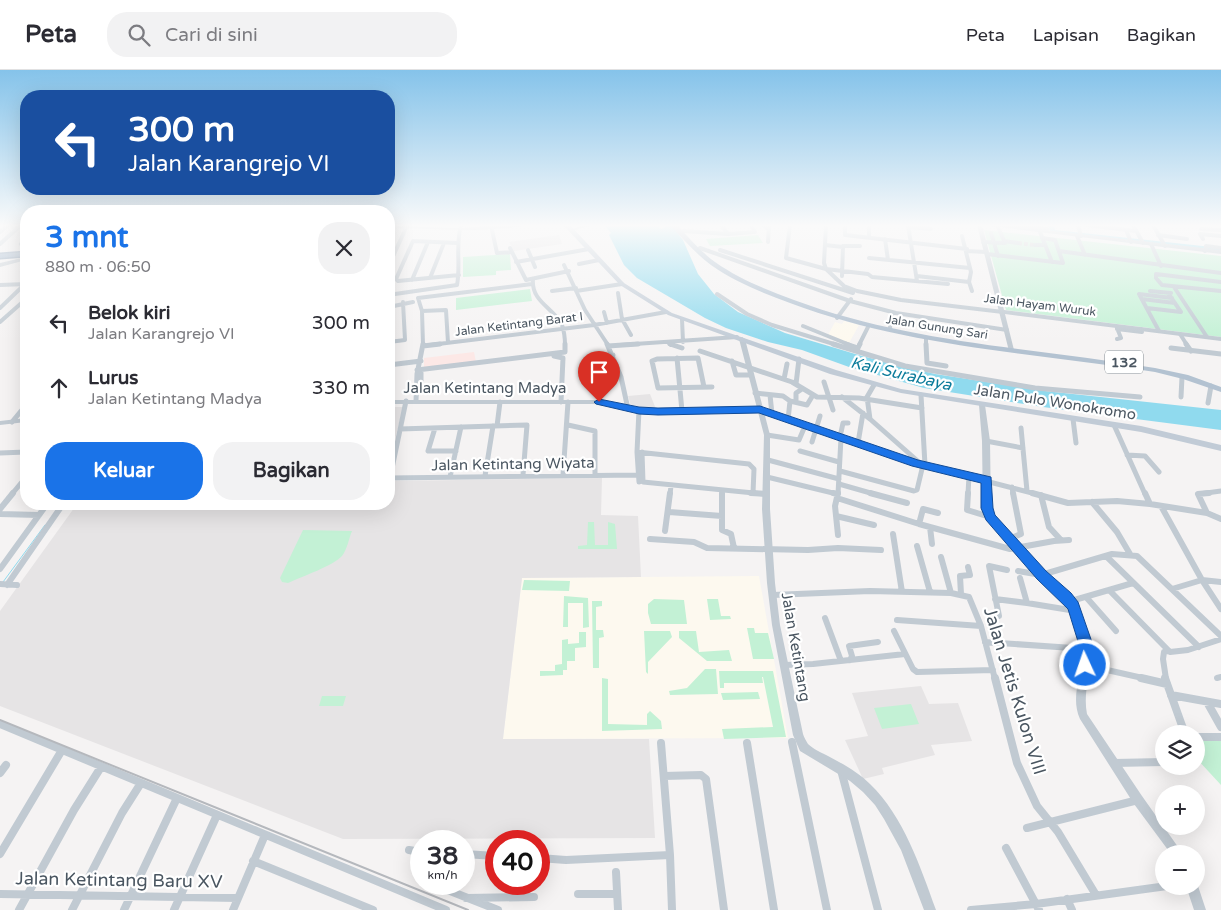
<!DOCTYPE html>
<html lang="id">
<meta charset="utf-8">
<style>
body{margin:0;font-family:"Varela Round",sans-serif;background:#f2f2f3;color:#2b2b33;height:100vh;display:flex;flex-direction:column;font-size:19px;white-space:nowrap}
*{box-sizing:border-box;margin:0}
p{font-size:16px;color:#7c7c81}
.icon{flex:none;width:28px;height:28px;fill:none;stroke:currentColor;stroke-width:2;stroke-linecap:round;stroke-linejoin:round}
.map{position:relative;flex:1;overflow:hidden}
.sheet{position:absolute;left:20px;top:135px;width:375px;height:305px;display:flex;flex-direction:column;background:#fff;border-radius:20px;box-shadow:0 5px 20px #0002}
.sheet>*{flex:none}
.hud{position:absolute;left:20px;top:20px;width:375px;height:105px;border-radius:20px;box-shadow:0 5px 20px #0002;background:#1a4fa0;color:#fff;overflow:hidden}
.tools{position:absolute;left:1155px;top:655px;display:grid;gap:10px}
.tools a{display:grid;place-items:center;width:50px;height:50px;border-radius:50%;background:#fff;box-shadow:0 5px 20px #0002;font-size:25px}
.speed{position:absolute;left:410px;top:760px;display:flex;gap:10px;font-size:25px;font-weight:700;text-align:center}
.speed>*{display:grid;place-content:center;width:65px;height:65px;border-radius:50%;background:#fff;box-shadow:0 5px 20px #0002;line-height:1}
.speed small{font-size:12px;font-weight:400}
.speed .limit{border:8px solid #d22;background:#fff;color:#111}
.pin{position:absolute;display:grid;place-items:center;width:42px;height:42px;color:#fff;margin:-51px -21px;border-radius:50% 50% 50% 0;rotate:-45deg;box-shadow:0 0 5px #0007}
.pin .icon{rotate:45deg}
.me{position:absolute;width:55px;margin:-28px;rotate:357deg;stroke-linejoin:round;filter:drop-shadow(0 0 4px #0008)}
.turn{display:flex;align-items:center;gap:18px;height:105px;padding:0 25px;font-size:22px}
.turn .icon{width:65px;height:65px;stroke-width:2.5}
.turn b{display:block;font-size:35px;line-height:42px}
.round{display:grid;place-items:center;flex:none;width:52px;height:52px;border-radius:20px;background:#f2f2f3}
.headline{display:flex;align-items:center;justify-content:space-between;height:85px;padding:0 25px}
h1{font-size:30px;font-weight:800;line-height:38px;color:#1a73e8}
.primary-button{display:flex;gap:10px;margin-top:auto;padding:10px 25px}
.primary-button a{flex:1;height:58px;border-radius:20px;background:#1a73e8;color:#fff;font-size:20px;font-weight:800;line-height:58px;text-align:center}
.primary-button a+a{background:#f2f2f3;color:#2b2b33}
ul{padding:0;list-style:none}
li{display:flex;align-items:center;gap:15px;height:65px;padding:0 25px}
li div{flex:1}
li b{display:block;font-size:19px}
li em{font-style:normal}
header{display:flex;align-items:center;gap:30px;box-sizing:border-box;height:70px;padding:0 25px;background:#fff;border-bottom:1px solid #e1e1e2}
header strong{font-size:24px}
nav{display:flex;gap:28px;margin-inline-start:auto;font-size:18px}
.search{width:350px;height:45px;background:#f2f2f3;display:flex;align-items:center;gap:12px;box-sizing:border-box;padding:0 18px;border-radius:20px;color:#7c7c81;font-size:19px}
.map>svg:first-child{display:block}
.commercial{fill:#fdf9ef}
.education{fill:#e6e4e5}
.medical{fill:#fce8e6}
.green{fill:#c3f1d5}
.water{fill:#90daee}
.lines{fill:none;stroke-linecap:round;stroke-linejoin:round}
.stream{stroke:#90daee;stroke-width:1}
.river{fill:#90daee;fill-rule:evenodd}
.minor-tunnel{stroke:#caccce;stroke-width:4;stroke-dasharray:4 2;stroke-linecap:butt}
.motorway-casing{stroke:#7690ad;stroke-width:3}
.minor-far3{stroke:#c1cad2;stroke-width:4}
.minor-far2{stroke:#c1cad2;stroke-width:5}
.minor-far1{stroke:#c1cad2;stroke-width:6}
.minor{stroke:#c1cad2;stroke-width:8}
.tertiary{fill:#c1cad2;fill-rule:evenodd}
.secondary{fill:#c1cbd6;fill-rule:evenodd}
.primary{fill:#b3c2d1;fill-rule:evenodd}
.motorway{fill:#8ba5c1;fill-rule:evenodd}
.rail{stroke:#b5b8bd;stroke-width:2}
.route{fill:#1a73e8;stroke:#114b97}
.labels{text-anchor:middle;dominant-baseline:central;stroke-width:4.5;stroke-linejoin:round;paint-order:stroke}
.far-street-label{font-size:12px;fill:#4a5661;stroke:#fff}
.shield{fill:#fff;stroke:#808990;stroke-width:1}
.shield-label{font-size:14px;font-weight:bold;fill:#4a5661}
.street-label{font-size:15px;fill:#4a5661;stroke:#fff}
.water-label{font-size:16px;font-style:italic;fill:#0c7c9b;stroke:#fff}
.near-street-label{font-size:18px;fill:#4a5661;stroke:#fff}
</style>
<header>
<strong>Peta</strong>
<div class="search"><svg class="icon" aria-label="search" viewBox="0 0 24 24"><circle cx="10" cy="10" r="6"/><path d="M15 15l6 6"/></svg>Cari di sini</div>
<nav><a>Peta</a><a>Lapisan</a><a>Bagikan</a></nav>
</header>
<div class="map">
<svg width="1221" height="840" viewBox="0 0 1221 840">
<rect width="100%" height="100%" fill="#f5f3f3"/>
<path class="commercial" d="M844,251L859,255L849,273L827,267L835,252L842,254Z
M759,506L788,668L503,669L522,508Z"/>
<path class="education" d="M559,165L562,174L514,181L509,172Z
M650,324L656,339L631,336L628,326Z
M389,337H403L389,394Z
M602,408L601,445L638,446L641,507L522,508L503,669H649L655,768L343,769L0,636V541L77,434H389V411Z
M921,616L929,634L958,633L972,671L931,675L935,685L882,698L884,704L863,709L845,670L868,666L852,623Z"/>
<path class="medical" d="M474,282L476,292L424,299V288Z"/>
<path class="green" d="M984,160L1221,186V267L1006,240Z
M758,165L763,173L710,176L706,169Z
M510,184L511,200L496,201V205L463,207V187Z
M530,219L532,231L456,240V228Z
M588,452H594L595,475H608V452L615,454L617,479H578V476L587,475Z
M303,460L352,461C349,468 347,480 342,486C333,496 303,506 288,513L282,512L280,508Z
M524,510L570,511L569,521L522,520Z
M564,526L588,528L589,557L583,558V533H568V557H563Z
M654,529L684,530L687,554H651L648,543V534Z
M707,529H718L721,546H730L731,549L710,550Z
M592,531H602V536L596,537V560H603L604,567L599,568V598H593Z
M747,558H754L755,563H768L774,589H753Z
M644,561H670L672,567L648,592V604L646,602Z
M679,561H696L699,582L729,580L732,591H707L679,568Z
M579,562H586V577L575,578V591H567V600H563V605L540,606V601H555V595L562,594V570L568,569V574L579,573Z
M705,599H716L718,624L670,625L669,621L687,618Z
M719,601H773L786,667L724,669L722,659L773,657L763,607H758H762L763,613H724V618H720Z
M602,608L608,609V654L647,655V644L650,641L661,651L662,659L602,661Z
M758,622L760,629L723,630L721,623Z
M322,626H346L343,636H319Z
M911,634L919,654L882,659L874,638Z
M1199,669L1221,670V715L1197,689L1196,676Z"/>
<path class="water" d="M604,155H657L661,159L669,155H682L676,161L683,170L698,204L714,224L738,242L785,263L862,286L935,304L1045,321L1221,340V360L1043,337L924,318L849,297L802,280L768,272L726,258L705,248L637,208L624,195L609,165L611,163Z"/>
<g class="lines">
<path class="stream" d="M3,512L45,455"/>
<path class="river" d="M1048,155H1054L1055,160L1221,178V182L1053,163L1050,161Z"/>
<path class="minor-tunnel" d="M1018,173L1035,175"/>
<g class="motorway-casing">
<path id="motorway" d="M26,182V186L0,188V184Z"/>
</g>
<path class="minor-far3" d="M721,155L728,164
M764,155L769,160
M790,155L786,188L826,199L868,204L872,207L948,214
M826,155L824,193L826,199L844,216L857,221L901,230L1003,242
M845,155V165L967,179
M869,155V168
M908,155L917,211
M1014,155L1047,159
M1078,155L1081,166
M1086,155L1136,161
M1133,155L1143,173
M1153,155L1165,176
M908,157L931,159
M1201,159L1221,160
M492,160L497,183L512,182
M1126,160L1131,172
M683,161L728,164L755,162L751,155
M0,162L8,155
M1040,162L1052,192
M991,163L998,186
M1158,165L1187,169
M962,166L971,202L969,212L972,221
M1077,166L1085,185
M885,169L888,190
M1203,169L1200,164L1221,166
M1004,171L1018,173
M768,172L769,155
M983,172L1005,173L998,157
M458,173L413,171L396,209L398,211L459,205
M0,174L21,155
M21,174L26,169
M1151,174L1161,196
M825,175L843,177
M1035,175H1045
M510,178L526,210L569,201
M700,178L850,231L896,243L1007,260
M528,180L535,197
M720,180L853,223
M967,181L986,182
M1059,181L1221,203
M1205,181L1206,176L1221,178
M987,184L1063,193L1055,170L1042,168
M869,188L970,198
M516,192L589,179
M579,194L599,190
M389,195L406,158
M564,195L585,240L608,275
M22,202L26,198
M842,206L843,176H860
M917,206L969,212
M430,208L444,173
M533,209C531,232 553,237 562,255C564,261 565,269 565,275
M412,210L428,172
M1221,212L1156,204V208L1162,215L1221,221
M0,215L26,214
M1174,217L1207,267
M552,221L576,218
M576,221L622,214
M1150,221L1171,223
M618,223L622,249L631,265
M395,224L457,215C461,195 455,175 461,155
M717,224L747,244L772,255L837,275
M1139,224L1159,261
M1139,224L1172,228
M1142,229L1175,233
M389,237L413,232
M0,238L25,214
M1147,238L1181,242L1168,223
M422,241L446,240L448,273
M604,242L607,253
M837,248L851,229
M682,249L683,272
M0,252L26,229
M803,256L850,275
M890,258L892,242
M1117,258L1121,268L1117,269
M1117,259L1142,262L1141,259
M1180,264L1187,275
M926,268V275
M389,272L405,270L403,232
M669,273L671,275
M423,275L422,241L418,228L532,214
M430,275L594,255L666,242
M620,275L737,267
M859,275L868,257"/>
<path class="minor-far2" d="M607,274L621,307L628,339
M670,274L682,278
M833,274L905,296L1035,318L1140,327
M846,274L858,278
M926,274L927,293L946,296
M1186,274L1191,281
M423,276L440,274
M608,276L638,274
M1171,278L1221,284
M857,280L860,274
M700,281L792,312L817,327L859,328L922,338
M554,286L563,288L561,332
M591,288L613,285
M677,288L682,341
M732,291L736,305H751
M389,295L421,291
M417,300L565,282V274
M421,303V315
M784,309L787,294
M824,312L833,340
M796,314L799,289
M704,317L698,288L657,289L652,291L658,318L712,317
M755,323L783,326L790,331
M770,325L772,344
M921,325L925,395
M842,327L870,349
M1181,327L1182,307
M416,331L417,304L423,274
M796,332V323L802,319
M1208,333L1211,316
M639,340L637,382L639,412
M760,340L916,393L1036,424
M1073,349L1076,373
M788,350L790,331L807,335L813,325
M12,352L26,335
M568,355L595,361V404
M1114,355L1145,424
M497,356L500,332
M435,358L428,381H456
M1021,358L1027,421
M400,359L527,355L523,405
M767,365L799,370L805,356
M840,367L843,353H848
M986,371L1023,378
M812,372L820,346
M858,373L863,343
M800,381L839,392
M637,382L749,394L754,399L753,423
M642,382L643,412L764,424
M0,383L26,382
M1127,385L1145,386L1159,402
M768,390L839,409
M840,401L914,421L917,420L922,399L921,394L870,349L867,327L874,315
M563,405L568,332
M485,406L493,356
M450,407L461,357
M767,407L837,424
M389,408L638,405
M390,408L406,331
M839,414L874,424
M1012,417L1013,424
M722,421V424
M12,424L26,407
M670,424L671,416
M838,424L841,368
M968,424L969,406
M1199,424L1221,421"/>
<path class="minor-far1" d="M722,423V460L731,464L734,478
M751,423L766,424
M833,423L838,424
M838,423L835,436L838,465
M870,423L907,433
M968,423L967,440L990,447
M1032,423L1068,433L1117,431L1150,434L1207,443L1221,449
M1145,423L1150,434
M1041,425L1049,457L1060,469
M837,428L919,454L1010,479L1054,471L1069,470
M1092,432L1117,462L1130,484
M1161,436L1202,510L1221,539
M0,439L13,423
M669,442L722,446
M1207,443L1198,424L1209,423
M0,444L39,445
M836,446L874,455
M919,454L923,439L938,443
M930,457L932,474
M665,461L670,423
M893,464L902,522
M650,469L694,472L707,478L808,480L838,478L881,480
M1009,469L1021,464L1013,423
M917,476L930,522
M1106,486L1199,577
M941,487L951,523
M0,499L47,434
M1018,501L1041,505L1112,484L1137,486L1221,566
M1020,508L1027,533L1076,541
M0,514L17,515
M7,515L63,434
M1172,519L1202,510L1221,512
M1109,520L1170,582L1188,580L1221,569
M961,524L960,506L970,505L968,497
M773,525L870,521L951,523L969,527L981,556L995,609
M1086,527L1116,561
M995,529L1027,533
M1071,531L1133,513
M999,546L989,496L1007,500
M825,548L841,591
M897,550L981,556
M894,561L913,599L917,602L993,600
M985,572L1087,579
M850,590L852,586L849,576L878,572
M784,595L813,594L905,584
M1085,595L1147,609
M1217,608L1221,607
M1166,609L1163,589L1164,582L1168,581"/>
<path class="minor" d="M995,608L1017,693L1037,736L1058,762L1096,825
M1141,608L1167,614
M1165,608L1185,664
M1171,625L1221,634
M1207,632L1221,657
M0,654L446,840
M1196,667H1221
M792,672L827,840
M661,673L670,785L672,840
M747,673L774,840
M1114,693L1164,692
M841,700L878,840
M0,703L6,695
M664,706L701,705L706,709L724,840
M1027,758L1138,730
M1006,778L1039,840
M409,780L421,782
M0,784L62,680
M464,784L496,786
M539,788L566,790L670,785
M253,791L373,840
M616,802L618,840
M440,817L498,840
M0,824L238,828
M578,824H617
M466,828L534,827
M1067,829L1072,840
M19,840L74,740L101,697
M72,840L122,743L141,713
M124,840L177,728
M174,840L217,745
M233,840L265,765
M971,840L1036,834L1167,816"/>
<path class="tertiary" d="M510,155H530L510,158L475,160L389,158V156L458,158Z
M584,155H594L571,161L569,160Z
M977,155H982L1004,240L1221,267V271L1005,244L1014,280L1013,281H1009Z
M982,155H1000L1221,180V184Z
M26,187V190L0,197V193Z
M742,267L745,269L770,365V439L775,513L780,555L803,664C804,667 806,671 808,674C813,679 822,683 828,686C843,694 858,702 870,714C904,747 920,796 936,840H924L901,780L884,749L875,735L863,722L850,711L800,681L793,665L772,555L767,513L762,439L764,365L758,342L658,343L639,342L594,334H389V330H594L639,338L658,339L757,338L739,269Z
M980,333H982L985,335L990,371L991,442L997,451L1044,503L1074,528C1083,544 1092,567 1091,585C1090,605 1083,624 1087,644L1142,726L1183,784H1171L1134,734L1080,649C1070,627 1082,606 1082,583C1083,567 1076,547 1068,534L1038,507L991,455L983,442L982,371L979,335Z
M26,348V352L0,355V351Z
M1196,812L1198,816L1206,840H1194L1186,816H1196Z"/>
<path class="secondary" d="M563,155H570L624,213L672,243L836,300L901,319L1141,356L1221,375V381L1141,362L901,323L830,304L668,245L620,215Z"/>
<path class="primary" d="M670,155H677C689,168 701,182 715,192C739,209 767,220 794,230C909,273 1034,278 1155,298L1188,305L1221,317V322L1183,309L1155,302C1033,283 907,277 790,233C763,223 735,212 711,195C696,184 683,169 670,155Z"/>
<use href="#motorway" class="motorway"/>
<path class="rail" d="M0,650L468,840"/>
</g>
<linearGradient id="sky" x2="0" y2="1"><stop stop-color="#85c3ea"/><stop offset="0.57" stop-color="#fafafa"/><stop offset="1" stop-color="#fafafa" stop-opacity="0"/></linearGradient>
<rect width="1221" height="273" fill="url(#sky)"/>
<path class="route" d="M599,329L639,337L658,338L760,336L918,390L991,407L993,438L995,445L1046,501L1071,523L1078,532L1094,578L1090,599L1085,601L1080,599L1078,595L1080,578L1068,539L1037,509L986,450L981,438V413L912,396L759,343L658,345L639,344L596,334L594,332Z"/>
<g class="labels">
<g class="far-street-label">
<text transform="translate(1040 235) rotate(7)">Jalan Hayam Wuruk</text>
<text transform="translate(519 254) rotate(-7)">Jalan Ketintang Barat I</text>
<text transform="translate(937 257) rotate(9)">Jalan Gunung Sari</text>
</g>
<rect class="shield" x="1105" y="280.5" width="38" height="23" rx="4"/>
<g class="shield-label">
<text x="1124" y="292">132</text>
</g>
<g class="street-label">
<text x="485" y="318">Jalan Ketintang Madya</text>
<text transform="translate(1055 332) rotate(9)">Jalan Pulo Wonokromo</text>
<text transform="translate(513 394) rotate(-1)">Jalan Ketintang Wiyata</text>
<text transform="translate(796 577) rotate(80)">Jalan Ketintang</text>
</g>
<g class="water-label">
<text transform="translate(901 304) rotate(13)">Kali Surabaya</text>
</g>
<g class="near-street-label">
<text transform="translate(1015 621) rotate(73)">Jalan Jetis Kulon VIII</text>
<text transform="translate(119 810) rotate(1)">Jalan Ketintang Baru XV</text>
</g>
</g>
</svg>
<div class="tools">
<a><svg class="icon" aria-label="layers" viewBox="0 0 24 24"><path d="M12 4l9 5-9 5-9-5zM3 14l9 5 9-5"/></svg></a>
<a>+</a>
<a>−</a>
</div>
<div class="speed"><div>38<small>km/h</small></div><div class="limit">40</div></div>
<div class="pin" style="left:599px;top:332px;background:#d93025"><svg class="icon" aria-label="arrive" viewBox="0 0 24 24"><path d="M6 21V4h12l-3 4 3 4H6"/></svg></div>
<svg class="me" style="left:1085px;top:595px" viewBox="-20 -20 40 40"><circle r="17" fill="#1a73e8" stroke="#fff" stroke-width="3"/><path d="M0-11L8 9 0 5-8 9z" fill="#fff"/></svg>
<div class="hud">
<div class="turn"><svg class="icon" aria-label="left" viewBox="0 0 24 24"><path d="M17 20v-9H6M10 6l-5 5 5 5"/></svg><div><b>300 m</b>Jalan Karangrejo VI</div></div>
</div>
<section class="sheet">
<div class="headline"><div><h1>3 mnt</h1><p>880 m · 06:50</p></div><a class="round"><svg class="icon" aria-label="close" viewBox="0 0 24 24"><path d="M6 6l12 12M18 6L6 18"/></svg></a></div>
<ul>
<li><svg class="icon" aria-label="left" viewBox="0 0 24 24"><path d="M17 20v-9H6M10 6l-5 5 5 5"/></svg><div><b>Belok kiri</b><p>Jalan Karangrejo VI</p></div><em>300 m</em></li>
<li><svg class="icon" aria-label="ahead" viewBox="0 0 24 24"><path d="M12 20V5M6 11l6-6 6 6"/></svg><div><b>Lurus</b><p>Jalan Ketintang Madya</p></div><em>330 m</em></li>
</ul>
<div class="primary-button"><a>Keluar</a><a>Bagikan</a></div>
</section>
</div>
